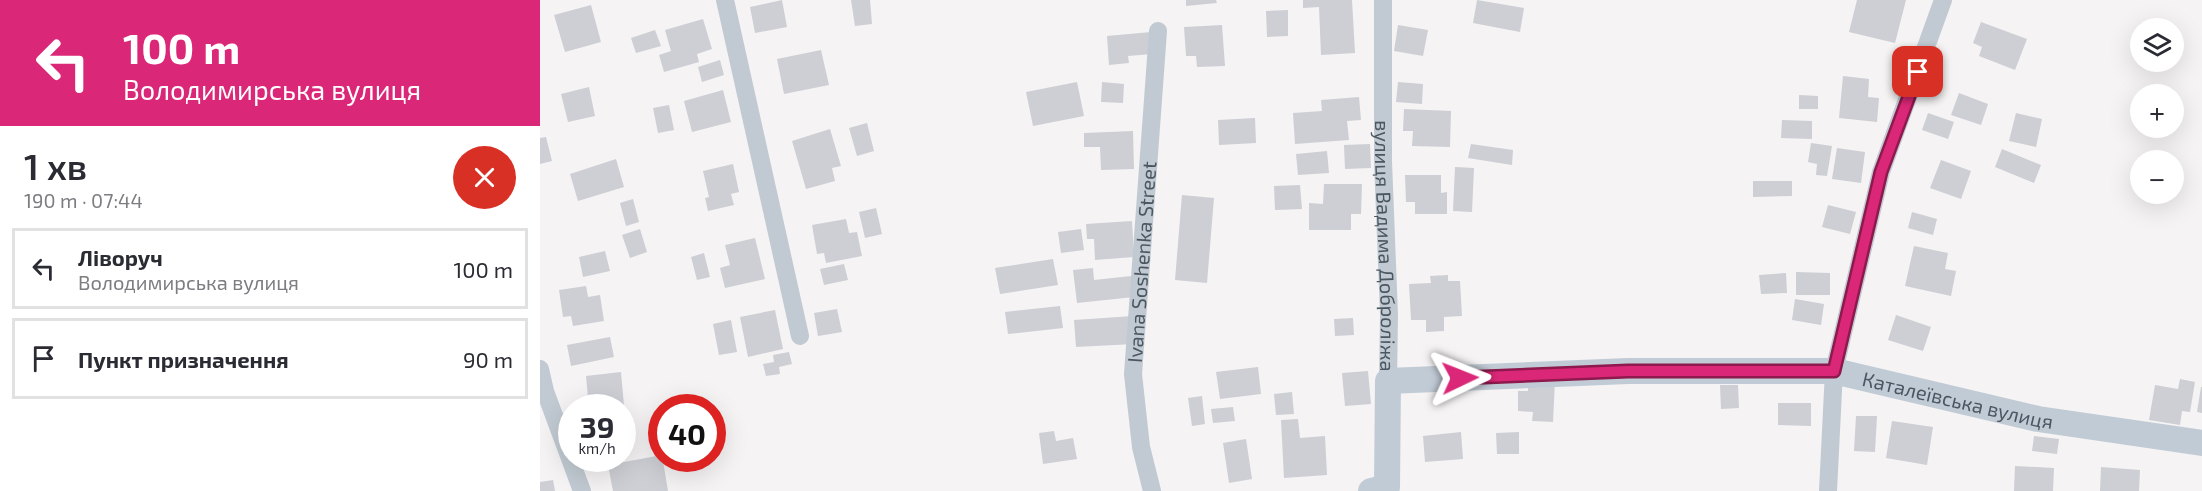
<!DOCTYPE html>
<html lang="uk">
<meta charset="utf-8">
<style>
body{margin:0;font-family:"Exo 2",sans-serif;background:#f2f2f3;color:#2b2b33;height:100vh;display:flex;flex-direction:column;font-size:22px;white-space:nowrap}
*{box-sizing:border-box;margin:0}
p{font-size:20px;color:#7c7c81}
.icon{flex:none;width:33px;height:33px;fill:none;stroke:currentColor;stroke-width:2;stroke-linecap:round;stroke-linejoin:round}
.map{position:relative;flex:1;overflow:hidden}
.details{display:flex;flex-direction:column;background:#fff;width:540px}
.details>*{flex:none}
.banner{background:#db2777;color:#fff;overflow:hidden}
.tools{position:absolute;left:1590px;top:18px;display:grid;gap:12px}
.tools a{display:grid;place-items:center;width:54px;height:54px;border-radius:50%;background:#fff;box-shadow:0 6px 24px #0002;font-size:30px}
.speed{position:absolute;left:18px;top:394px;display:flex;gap:12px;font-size:30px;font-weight:700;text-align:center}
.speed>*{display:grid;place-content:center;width:78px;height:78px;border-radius:50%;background:#fff;box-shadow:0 6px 24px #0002;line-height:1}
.speed small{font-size:15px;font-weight:400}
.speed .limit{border:9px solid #d22;background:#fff;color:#111}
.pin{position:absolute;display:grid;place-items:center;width:51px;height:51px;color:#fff;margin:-26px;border-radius:12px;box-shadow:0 3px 9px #0006}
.me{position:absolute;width:66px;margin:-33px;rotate:88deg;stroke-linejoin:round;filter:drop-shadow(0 0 4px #0008)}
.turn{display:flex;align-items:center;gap:21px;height:126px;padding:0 24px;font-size:27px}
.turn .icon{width:78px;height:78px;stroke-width:2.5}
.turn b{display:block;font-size:42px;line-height:51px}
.round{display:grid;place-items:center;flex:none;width:63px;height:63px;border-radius:32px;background:#f2f2f3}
.summary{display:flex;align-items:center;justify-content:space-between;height:102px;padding:0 24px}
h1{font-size:36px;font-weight:600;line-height:45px}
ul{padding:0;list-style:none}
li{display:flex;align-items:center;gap:18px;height:81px;margin:0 12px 9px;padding:0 12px;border:3px solid #e1e1e2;border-radius:0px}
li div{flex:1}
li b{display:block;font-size:22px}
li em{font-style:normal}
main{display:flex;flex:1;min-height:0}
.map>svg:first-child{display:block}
.building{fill:#cdcfd5}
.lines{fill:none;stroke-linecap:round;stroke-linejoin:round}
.street{stroke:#c1cad2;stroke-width:18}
.secondary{stroke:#c1cbd6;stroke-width:26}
.route-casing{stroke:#8e194d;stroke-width:15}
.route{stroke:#db2777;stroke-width:10}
.labels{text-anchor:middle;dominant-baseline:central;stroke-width:4.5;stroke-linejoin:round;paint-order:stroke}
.street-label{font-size:20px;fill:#4a5661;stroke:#fff}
</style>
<main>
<section class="details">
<div class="banner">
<div class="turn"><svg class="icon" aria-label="left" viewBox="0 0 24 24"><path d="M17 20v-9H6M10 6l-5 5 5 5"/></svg><div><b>100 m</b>Володимирська вулиця</div></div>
</div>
<div class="summary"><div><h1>1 хв</h1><p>190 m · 07:44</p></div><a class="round" style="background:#d93025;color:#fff"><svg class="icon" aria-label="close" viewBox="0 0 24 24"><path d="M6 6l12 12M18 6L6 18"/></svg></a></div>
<ul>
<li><svg class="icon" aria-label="left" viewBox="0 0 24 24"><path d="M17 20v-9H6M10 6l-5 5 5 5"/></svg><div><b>Ліворуч</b><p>Володимирська вулиця</p></div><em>100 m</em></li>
<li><svg class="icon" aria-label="arrive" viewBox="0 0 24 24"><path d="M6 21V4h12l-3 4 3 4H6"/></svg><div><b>Пункт призначення</b></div><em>90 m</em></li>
</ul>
</section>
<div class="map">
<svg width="1662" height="491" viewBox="0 0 1662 491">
<rect width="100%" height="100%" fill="#f5f3f3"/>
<path class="building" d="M242,0L247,27L215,33L210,7Z
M311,0H330L332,24L315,26Z
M646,0H676L677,3L646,6Z
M763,0H812L815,53L781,55L779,7L763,8Z
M937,0L984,8L980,32L933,23Z
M1317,0H1366L1355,43L1309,32Z
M51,5L61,42L25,52L14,15Z
M748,10V36L727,37L726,11Z
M163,19L172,49L157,54L159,62L124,72L119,55L131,51L125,30Z
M1441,22L1487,39L1475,70L1439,56L1442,47L1433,43Z
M682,25L685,66L657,67L656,56H646L644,27Z
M858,25L888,30L883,56L854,51Z
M115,30L121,46L96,53L91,38Z
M611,32L612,54L588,56L589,63L569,65L567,36Z
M281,50L289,85L244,94L237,59Z
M180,60L184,75L162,82L158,67Z
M1303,76L1329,79L1328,97L1339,98L1337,122L1299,118Z
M537,82L544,116L493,126L486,92Z
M562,82L584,84L583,103L561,102Z
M858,82L883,84L882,104L856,102Z
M49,87L55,116L28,122L21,94Z
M183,90L191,122L152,132L144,101Z
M1419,93L1448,104L1441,125L1411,115Z
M1259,95L1278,96V109H1259Z
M819,97L821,120L807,121L809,140L755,144L753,113L782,111L781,100Z
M129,105L134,130L118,133L113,108Z
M864,109L911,111L910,147L872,146L873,131H863Z
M1388,113L1414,122L1408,139L1382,130Z
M1476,113L1502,119L1496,147L1469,141Z
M715,118L716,143L679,145L678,120Z
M1242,120L1272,121V139L1241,138Z
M327,123L334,151L317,156L309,128Z
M290,129L301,166L292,168L295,181L266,189L252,141Z
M593,131L594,169L561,170L560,147H544V133Z
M6,137L12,161L0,164V138Z
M1271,143L1292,146L1287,176L1276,175L1277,164L1268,162Z
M830,144L831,168L805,169L804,145Z
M931,144L973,150L972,165L928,158Z
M1297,148L1325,152L1321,183L1292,179Z
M1462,149L1501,165L1494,183L1455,167Z
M787,151L789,173L758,175L756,154Z
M76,159L84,187L38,201L30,174Z
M1401,160L1431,171L1421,199L1390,188Z
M193,164L199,192L191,194L194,205L168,211L165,198L169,197L163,171Z
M915,167L934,168L932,212L913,211Z
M865,175H901V193L907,192V214H875V202H866Z
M1213,181H1252V196L1213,197Z
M784,184H822L821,214H811V230H769V203L783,204Z
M760,185L762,209L735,210L734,186Z
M642,195L674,198L667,283L635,280Z
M93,199L99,222L86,226L80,203Z
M1288,205L1316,212L1310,234L1282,227Z
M336,208L342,234L325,238L319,212Z
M1372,212L1397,219L1393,235L1368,228Z
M306,219L309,233L317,232L322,256L286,263L284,253L277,254L272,225Z
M592,221L594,257L555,260L554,239H547L546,224Z
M100,229L107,252L90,258L82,235Z
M541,229L544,250L521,253L518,232Z
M215,238L225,279L185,288L180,268L190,265L185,245Z
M1374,246L1408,253L1405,269L1416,271L1411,296L1365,286Z
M65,251L70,271L43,277L39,257Z
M164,253L170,277L157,280L151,257Z
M513,259L518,285L460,294L455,268Z
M304,264L308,280L284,285L280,269Z
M553,268L554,280L591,276L594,297L537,303L533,270Z
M1256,272L1290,273V295H1256Z
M1246,273L1247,293L1221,294L1219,275Z
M908,275V281H920L922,316L904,317V331L886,332V320H871L869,284L891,283L890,276Z
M46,286L48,297L60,295L64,321L33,326L31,316L23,317L19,290Z
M1255,299L1284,304L1281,325L1252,320Z
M520,306L523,328L468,334L465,312Z
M297,309L302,332L278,336L274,313Z
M235,310L243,349L208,357L200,317Z
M1356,315L1391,327L1383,351L1348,340Z
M593,316L594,344L536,347L534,320Z
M813,318L814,335L795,336L794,319Z
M191,320L197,352L179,355L173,324Z
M70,337L74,357L31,366L27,345Z
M249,352L252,364L239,367L240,374L226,376L223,364L234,362L233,355Z
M718,367L721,394L680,399L676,372Z
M828,371L831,404L805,406L802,373Z
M81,372L85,417H82V408H49L46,376Z
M988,378L1015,380L1013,422L992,421L993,412L978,411V391H988Z
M1640,379L1655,382L1650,412L1642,411L1640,425L1609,420L1615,385L1638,389Z
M1180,385H1198L1199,408L1181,409Z
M1661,387H1662V413L1657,412Z
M752,392L754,414L736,415L734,394Z
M662,396L665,424L652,426L648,398Z
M1238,403H1271V426L1238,425Z
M693,407L695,421L673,423L671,409Z
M1316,416H1337L1335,452L1314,451Z
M758,419L760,438L785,436L787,475L744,478L741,420Z
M1352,421L1393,427L1387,465L1346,458Z
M514,431L516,441L533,438L537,459L503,464L499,433Z
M921,432L923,459L885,462L883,436Z
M979,432V454H957L956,433Z
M1494,436L1519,439L1517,454L1492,451Z
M706,439L712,479L689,483L683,443Z
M122,455L128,491H73L68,465Z
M1475,466L1514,468L1513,491H1474Z
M1561,467L1600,470L1599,491H1560Z
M13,480L15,491H0V482Z"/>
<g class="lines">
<g class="street">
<path d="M185,0L260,336"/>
<path id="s1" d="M843,0V161L849,315L848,381"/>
<path d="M0,369L5,391L42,491"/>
<path id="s2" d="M612,491L601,447L593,374L618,31"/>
<path d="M1288,491L1294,371L1341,172L1403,0"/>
</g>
<path class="secondary" id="s3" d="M831,491L847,487L848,381L1088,371H1294L1498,419L1662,443"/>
</g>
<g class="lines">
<g class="route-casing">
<path id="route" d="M920,378L1088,371H1294L1341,172L1378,72"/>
</g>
<use href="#route" class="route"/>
</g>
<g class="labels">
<g class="street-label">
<text stroke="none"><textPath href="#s1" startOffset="246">вулиця Вадима Доброліжа</textPath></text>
<text stroke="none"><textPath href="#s2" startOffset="231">Ivana Soshenka Street</textPath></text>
<text stroke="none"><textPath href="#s3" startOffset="696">Каталеївська вулиця</textPath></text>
</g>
</g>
</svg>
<div class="tools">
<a><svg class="icon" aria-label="layers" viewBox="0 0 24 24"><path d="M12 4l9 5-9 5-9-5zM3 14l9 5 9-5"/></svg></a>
<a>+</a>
<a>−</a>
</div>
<div class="speed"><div>39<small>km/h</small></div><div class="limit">40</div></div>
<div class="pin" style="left:1378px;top:72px;background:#d93025"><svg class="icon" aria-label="arrive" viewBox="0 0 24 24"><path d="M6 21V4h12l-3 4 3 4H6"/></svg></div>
<svg class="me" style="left:920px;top:378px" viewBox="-20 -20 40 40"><path d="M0-17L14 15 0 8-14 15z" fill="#db2777" stroke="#fff" stroke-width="4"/></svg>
</div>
</main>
